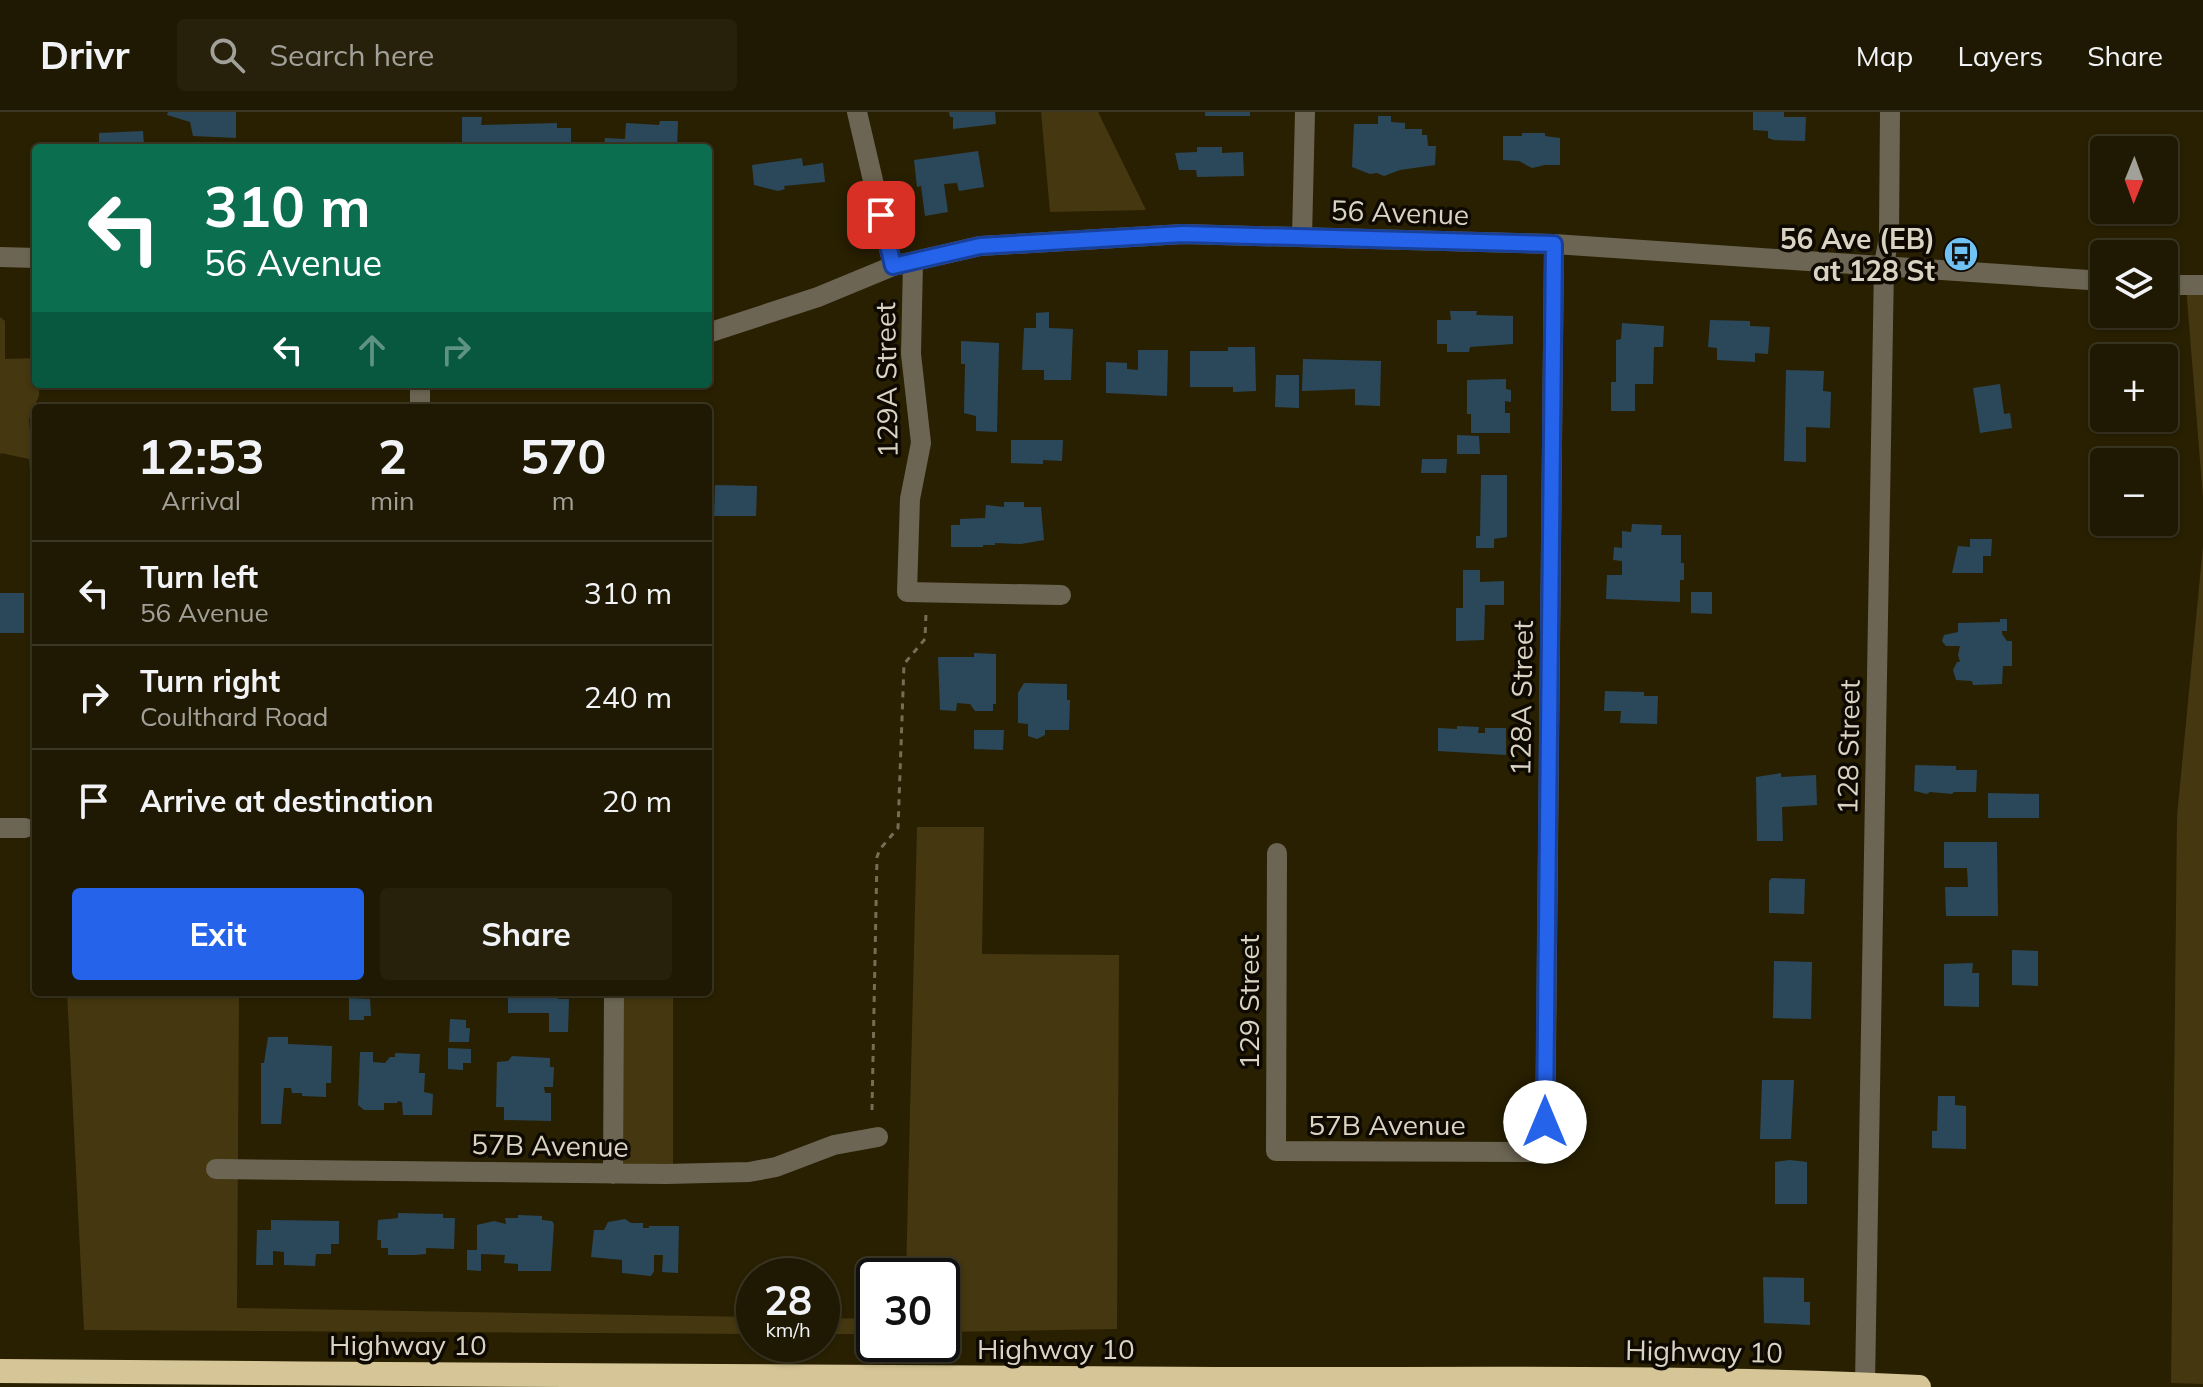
<!DOCTYPE html>
<meta charset="utf-8">
<style>
body{margin:0;font-family:Mulish,sans-serif;background:#27210c;color:#f1f3f6;height:100vh;display:flex;flex-direction:column;font-size:30px;white-space:nowrap}
*{box-sizing:border-box;margin:0}
p{font-size:26px;color:#a1a099}
.icon{flex:none;width:44px;height:44px;fill:none;stroke:currentColor;stroke-width:2;stroke-linecap:round;stroke-linejoin:round}
.map{position:relative;flex:1;overflow:hidden}
.details{position:absolute;left:32px;top:292px;width:680px;height:592px;display:flex;flex-direction:column;background:#1f1802;border-radius:8px;box-shadow:0 2px 6px #0004,0 0 0 2px #3c3724}
.details>*{flex:none}
.top-card{position:absolute;left:32px;top:32px;width:680px;height:244px;border-radius:8px;box-shadow:0 2px 6px #0004,0 0 0 2px #3c3724;background:#0b6e4f;color:#fff;overflow:hidden}
.needle{width:52px;rotate:181deg}
.controls{position:absolute;left:2090px;top:24px;display:grid;gap:16px}
.controls a{display:grid;place-items:center;width:88px;height:88px;border-radius:8px;background:#1f1802;box-shadow:0 2px 6px #0004,0 0 0 2px #3c3724;font-size:40px}
.speed{position:absolute;left:736px;top:1146px;display:flex;gap:16px;font-size:40px;font-weight:700;text-align:center}
.speed>*{display:grid;place-content:center;width:104px;height:104px;border-radius:50%;background:#1f1802;box-shadow:0 2px 6px #0004,0 0 0 2px #3c3724;line-height:1}
.speed small{font-size:20px;font-weight:400}
.speed .limit{border:4px solid #111;border-radius:12px;background:#fff;color:#111}
.pin{position:absolute;display:grid;place-items:center;width:68px;height:68px;color:#fff;margin:-34px;border-radius:16px;box-shadow:0 4px 12px #0006}
.me{position:absolute;width:88px;margin:-44px;rotate:0deg;stroke-linejoin:round;filter:drop-shadow(0 0 6px #0008)}
.turn{display:flex;align-items:center;gap:28px;height:168px;padding:0 40px;font-size:36px}
.turn .icon{width:104px;height:104px;stroke-width:2.5}
.turn b{display:block;font-size:56px;line-height:68px}
.lanes{display:flex;align-items:center;height:76px;padding:0 40px;background:#0003;justify-content:center;gap:40px;direction:ltr}
.lanes .off{opacity:.35}
.eta{display:flex;justify-content:space-evenly;align-items:center;height:136px;text-align:center}
.eta b{font-size:48px;font-weight:700;line-height:56px}
.button{display:flex;gap:16px;margin-top:auto;padding:16px 40px}
.button a{flex:1;height:92px;border-radius:8px;background:#2563eb;color:#fff;font-size:32px;font-weight:700;line-height:92px;text-align:center}
.button a+a{background:#27210c;color:#f1f3f6}
ul{padding:0;list-style:none}
li{display:flex;align-items:center;gap:24px;height:104px;padding:0 40px;border-top:2px solid #3c3724}
li div{flex:1}
li b{display:block;font-size:30px}
li em{font-style:normal}
header{display:flex;align-items:center;gap:48px;box-sizing:border-box;height:112px;padding:0 40px;background:#1f1802;border-bottom:2px solid #3c3724}
header strong{font-size:38px}
nav{display:flex;gap:44px;margin-inline-start:auto;font-size:28px}
.search{width:560px;height:72px;background:#27210c;display:flex;align-items:center;gap:20px;box-sizing:border-box;padding:0 28px;border-radius:8px;color:#a1a099;font-size:30px}
.map>svg:first-child{display:block}
.green{fill:#453810}
.building{fill:#2b485a}
.lines{fill:none;stroke-linecap:round;stroke-linejoin:round}
.path{stroke:#756d55;stroke-width:3;stroke-dasharray:6 6;stroke-linecap:butt}
.minor{stroke:#6c6553;stroke-width:20}
.highway{stroke:#d6c697;stroke-width:24}
.route-casing{stroke:#184099;stroke-width:20}
.route{stroke:#2563eb;stroke-width:14}
.labels{text-anchor:middle;dominant-baseline:central;stroke-width:7;stroke-linejoin:round;paint-order:stroke}
.street-label{font-size:28px;fill:#d9d3c3;stroke:#0e0a02}
.poi-label{font-size:28px;font-weight:bold;fill:#d9d3c3;stroke:#0e0a02;text-anchor:end}
</style>
<header>
<strong>Drivr</strong>
<div class="search"><svg class="icon" aria-label="search" viewBox="0 0 24 24"><circle cx="10" cy="10" r="6"/><path d="M15 15l6 6"/></svg>Search here</div>
<nav><a>Map</a><a>Layers</a><a>Share</a></nav>
</header>
<div class="map">
<svg width="2203" height="1275" viewBox="0 0 2203 1275">
<rect width="100%" height="100%" fill="#292002"/>
<path class="green" d="M1041,0H1098L1146,98L1050,100Z
M2203,172V386L2186,174Z
M0,205L5,209V247L36,246V272H39V284L29,307L36,389V428L29,347L1,341L0,343Z
M2203,434V1272L2171,1271L2177,704Z
M917,715H984L982,842L1119,843L1117,1217L942,1220V1164H906Z
M67,880H239L237,1196L754,1205V1222L84,1218Z
M616,880H673V1056L618,1055Z
M822,1206L874,1207V1222H822Z"/>
<path class="building" d="M168,0H236V26L193,24L190,10L167,3Z
M949,0H995L996,12L953,17V5H950Z
M1205,0H1250V4H1205Z
M1753,0H1784V5H1806L1805,29L1774,28L1768,26V19L1753,18Z
M1378,4H1391V10L1405,11V17H1422V23H1427L1428,34H1436L1435,53L1400,58L1384,64L1377,61L1370,62L1352,55L1354,12H1378Z
M462,5H482L481,13L557,11V16H571V36H462Z
M660,9H678L677,36H604L605,26L625,27L626,11L659,13Z
M143,19L144,34L99,36V21Z
M1522,21H1545V24L1560,26V53H1545L1532,56L1519,49L1503,48V24H1522Z
M1197,35H1222V41L1243,40L1244,64L1197,65L1196,58H1179L1175,41L1197,40Z
M978,39L984,75L959,79L957,71L944,72L948,100L925,104L921,74L917,75L914,48Z
M802,46L803,54L823,51L825,70L784,74L785,77L778,79L754,73L752,53Z
M1450,199H1477L1476,203L1513,204V232L1470,235L1469,240H1447V232H1437V208H1451Z
M1049,200V216L1073,217L1071,268H1044V258H1022L1024,216H1036V201Z
M1710,208L1750,209V214L1770,215L1768,242L1755,241V250L1717,248V236L1708,235Z
M1622,211L1664,214L1663,235H1654L1653,272H1635V299H1611V270H1616V228L1621,227Z
M961,229L999,231L997,320L976,319V304L964,301L965,252H961Z
M1228,235H1255L1256,279L1233,280V275H1190V239H1228Z
M1138,238H1168L1167,284L1106,281V250L1127,251V257L1138,258Z
M1303,247L1381,249L1380,294L1355,293V277L1302,279Z
M1786,258L1824,259L1823,279L1831,280L1830,316L1806,315V350L1784,349Z
M1276,263H1299V296L1275,295Z
M1506,267V277L1511,278V290L1505,289V301H1510V321H1471V302H1467V268Z
M2000,272L2004,302L2010,301L2012,316L1980,321L1973,276Z
M1457,323L1479,324L1480,342H1457Z
M1011,328H1063L1062,349L1043,348V352L1011,351Z
M1422,347H1447L1446,361H1421Z
M1481,363H1507V425L1494,427V436H1476V424H1480Z
M715,373L757,374L756,404H714Z
M1004,390H1024V395H1041L1044,428L1021,432L995,431V433H983V435H951V413H960V407L985,406L986,393L1004,395Z
M1632,412L1662,413L1661,423H1681V451H1684V468H1680V490L1606,487L1607,463H1622V449L1613,448L1614,435L1622,436V419L1631,420Z
M1970,427H1992L1991,444H1983V461H1952L1958,434L1970,435Z
M1463,458H1480V470L1504,469V493H1485L1484,528L1456,529V496H1463Z
M1691,480H1712V502L1691,501Z
M0,481H24V521H0Z
M2000,507H2007V519H2002V522L2007,529H2012V554H2003L2002,572L1973,573L1972,569L1956,568L1953,558L1957,550H1960L1958,543L1960,534H1946L1942,529L1944,523L1958,520V511L2000,510Z
M974,541L996,542V592H993V599H975L970,592L957,591L956,599L940,598L938,545H974Z
M1024,571L1067,572V588H1070L1069,618H1045V623L1037,627L1028,624V612L1018,611V581Z
M1605,579L1644,580V584H1658L1657,612L1620,611L1621,599H1604Z
M1457,614L1479,615L1478,621H1485V616H1506V643L1438,639V616L1457,617Z
M974,618H1004L1003,638L974,637Z
M1915,653L1956,654V658H1977L1976,680H1954L1952,682L1930,680L1927,682L1914,679Z
M1781,661V665L1816,663L1817,693L1782,695L1783,729H1757L1756,665Z
M1988,681L2039,682V706H1988Z
M1944,730H1997L1998,804H1946L1945,775H1968L1967,756H1944Z
M1772,766L1805,767L1804,802L1769,801V769Z
M2012,838L2038,839V874L2012,873Z
M1774,849L1812,850L1811,907L1773,906Z
M1973,851L1972,861H1979V895L1944,894V852Z
M508,880H555L558,887H569L568,920H549V901H508Z
M349,886L370,887L371,904H364V908H349Z
M450,907L466,908V916H470L469,930H449Z
M268,925H288V932L332,934L331,971H326V985L302,984V981H292L291,976H284L281,1012H261V951H264Z
M448,936L471,937V951H463V958L448,957Z
M360,940H373V950L385,951L390,945H395V941L420,942L419,961H425L424,980L433,982L432,1003H403L402,990L398,989L397,991H384V998H364L358,993Z
M512,944L550,946V955H554L553,975H544L545,981H551V1009L504,1008V995H496L497,950L508,949Z
M1762,968H1794L1791,1027H1760Z
M1938,984H1955V993L1966,994V1037L1932,1036V1019H1937Z
M1790,1048L1807,1050V1092H1775V1050Z
M398,1101L443,1102V1106H455L454,1137L426,1136V1142L415,1143H388V1136H381V1128H377L378,1108L398,1106Z
M518,1103L542,1104V1108L552,1109L554,1112L551,1159H518V1152L504,1151L505,1143L481,1142V1159L467,1158V1138H477V1113L494,1109L506,1112L505,1106H518Z
M625,1107L631,1111H643V1116H649V1114H679L678,1161L662,1160L663,1143H654V1159L651,1164L622,1161V1148L591,1145L594,1118H604L608,1110Z
M271,1108L339,1109V1132H331V1142H316L315,1154L284,1153V1140L273,1139V1153H256L257,1118H271Z
M1763,1165L1804,1166V1190H1810V1213L1764,1211Z"/>
<g class="lines">
<path class="path" d="M872,998L877,745L880,737L898,716L904,552L925,527L926,501"/>
<path class="minor" d="M857,0L893,154
M1302,125L1305,0
M0,145L36,146
M913,150L911,242L921,331L910,387L907,480L1061,483
M2164,173H2203
M708,221L818,185L893,154L980,134L1183,122L1554,132L2104,169
M420,296V272
M0,716H25
M1277,741L1276,1039L1545,1040L1554,132
M216,1057L666,1062L749,1060L776,1055L834,1033L878,1025
M613,1062L614,880
M1865,1272L1884,153L1889,124L1890,0"/>
<path class="highway" d="M0,1259C405,1262 810,1266 1215,1267C1450,1268 1685,1263 1919,1275"/>
</g>
<g class="lines">
<g class="route-casing">
<path id="route" d="M881,103L893,154L980,134L1183,122L1554,132L1545,1010"/>
</g>
<use href="#route" class="route"/>
</g>
<defs>
<g id="bus-disc" transform="scale(1.8)"><circle r="9.5" fill="#70c1f4" stroke="#0e0a02"/><path d="M-5-6H5V4H4V6H2V4H-2V6H-4V4H-5ZM-3.5-4V0h7V-4ZM-3.5 1.2v1.5H-2V1.2ZM2 1.2v1.5H3.5V1.2Z" fill="#111"/></g>
</defs>
<g fill-rule="evenodd">
<use href="#bus-disc" x="1961" y="142"/>
</g>
<g class="labels">
<g class="street-label">
<text transform="translate(1400 100) rotate(2)">56 Avenue</text>
<text transform="translate(886 268) rotate(-91)">129A Street</text>
<text transform="translate(1521 586) rotate(-89)">128A Street</text>
<text transform="translate(1848 635) rotate(-89)">128 Street</text>
<text transform="translate(1248 890) rotate(-90)">129 Street</text>
<text x="1387" y="1012">57B Avenue</text>
<text transform="translate(550 1033) rotate(1)">57B Avenue</text>
<text x="408" y="1232">Highway 10</text>
<text x="1056" y="1236">Highway 10</text>
<text transform="translate(1704 1239) rotate(1)">Highway 10</text>
</g>
<g class="poi-label">
<text x="1935" y="126">56 Ave (EB)<tspan x="1935" dy="32">at 128 St</tspan></text>
</g>
</g>
</svg>
<div class="controls">
<a><svg class="needle" viewBox="-14 -14 28 28"><path d="M0-13l5 13h-10z" fill="#e53935"/><path d="M0 13l5-13h-10z" fill="#a1a099"/></svg></a>
<a><svg class="icon" aria-label="layers" viewBox="0 0 24 24"><path d="M12 4l9 5-9 5-9-5zM3 14l9 5 9-5"/></svg></a>
<a>+</a>
<a>−</a>
</div>
<div class="speed"><div>28<small>km/h</small></div><div class="limit">30</div></div>
<div class="pin" style="left:881px;top:103px;background:#d93025"><svg class="icon" aria-label="arrive" viewBox="0 0 24 24"><path d="M6 21V4h12l-3 4 3 4H6"/></svg></div>
<svg class="me" style="left:1545px;top:1010px" viewBox="-20 -20 40 40"><circle r="19" fill="#fff"/><path d="M0-13L10 11 0 6-10 11z" fill="#2563eb"/></svg>
<div class="top-card">
<div class="turn"><svg class="icon" aria-label="left" viewBox="0 0 24 24"><path d="M17 20v-9H6M10 6l-5 5 5 5"/></svg><div><b>310 m</b>56 Avenue</div></div>
<div class="lanes"><svg class="icon" aria-label="left" viewBox="0 0 24 24"><path d="M17 20v-9H6M10 6l-5 5 5 5"/></svg><svg class="icon off" aria-label="ahead" viewBox="0 0 24 24"><path d="M12 20V5M6 11l6-6 6 6"/></svg><svg class="icon off" aria-label="right" viewBox="0 0 24 24"><path d="M7 20v-9h11M14 6l5 5-5 5"/></svg></div>
</div>
<section class="details">
<div class="eta">
<div><b>12:53</b><p>Arrival</p></div>
<div><b>2</b><p>min</p></div>
<div><b>570</b><p>m</p></div>
</div>
<ul>
<li><svg class="icon" aria-label="left" viewBox="0 0 24 24"><path d="M17 20v-9H6M10 6l-5 5 5 5"/></svg><div><b>Turn left</b><p>56 Avenue</p></div><em>310 m</em></li>
<li><svg class="icon" aria-label="right" viewBox="0 0 24 24"><path d="M7 20v-9h11M14 6l5 5-5 5"/></svg><div><b>Turn right</b><p>Coulthard Road</p></div><em>240 m</em></li>
<li><svg class="icon" aria-label="arrive" viewBox="0 0 24 24"><path d="M6 21V4h12l-3 4 3 4H6"/></svg><div><b>Arrive at destination</b></div><em>20 m</em></li>
</ul>
<div class="button"><a>Exit</a><a>Share</a></div>
</section>
</div>
